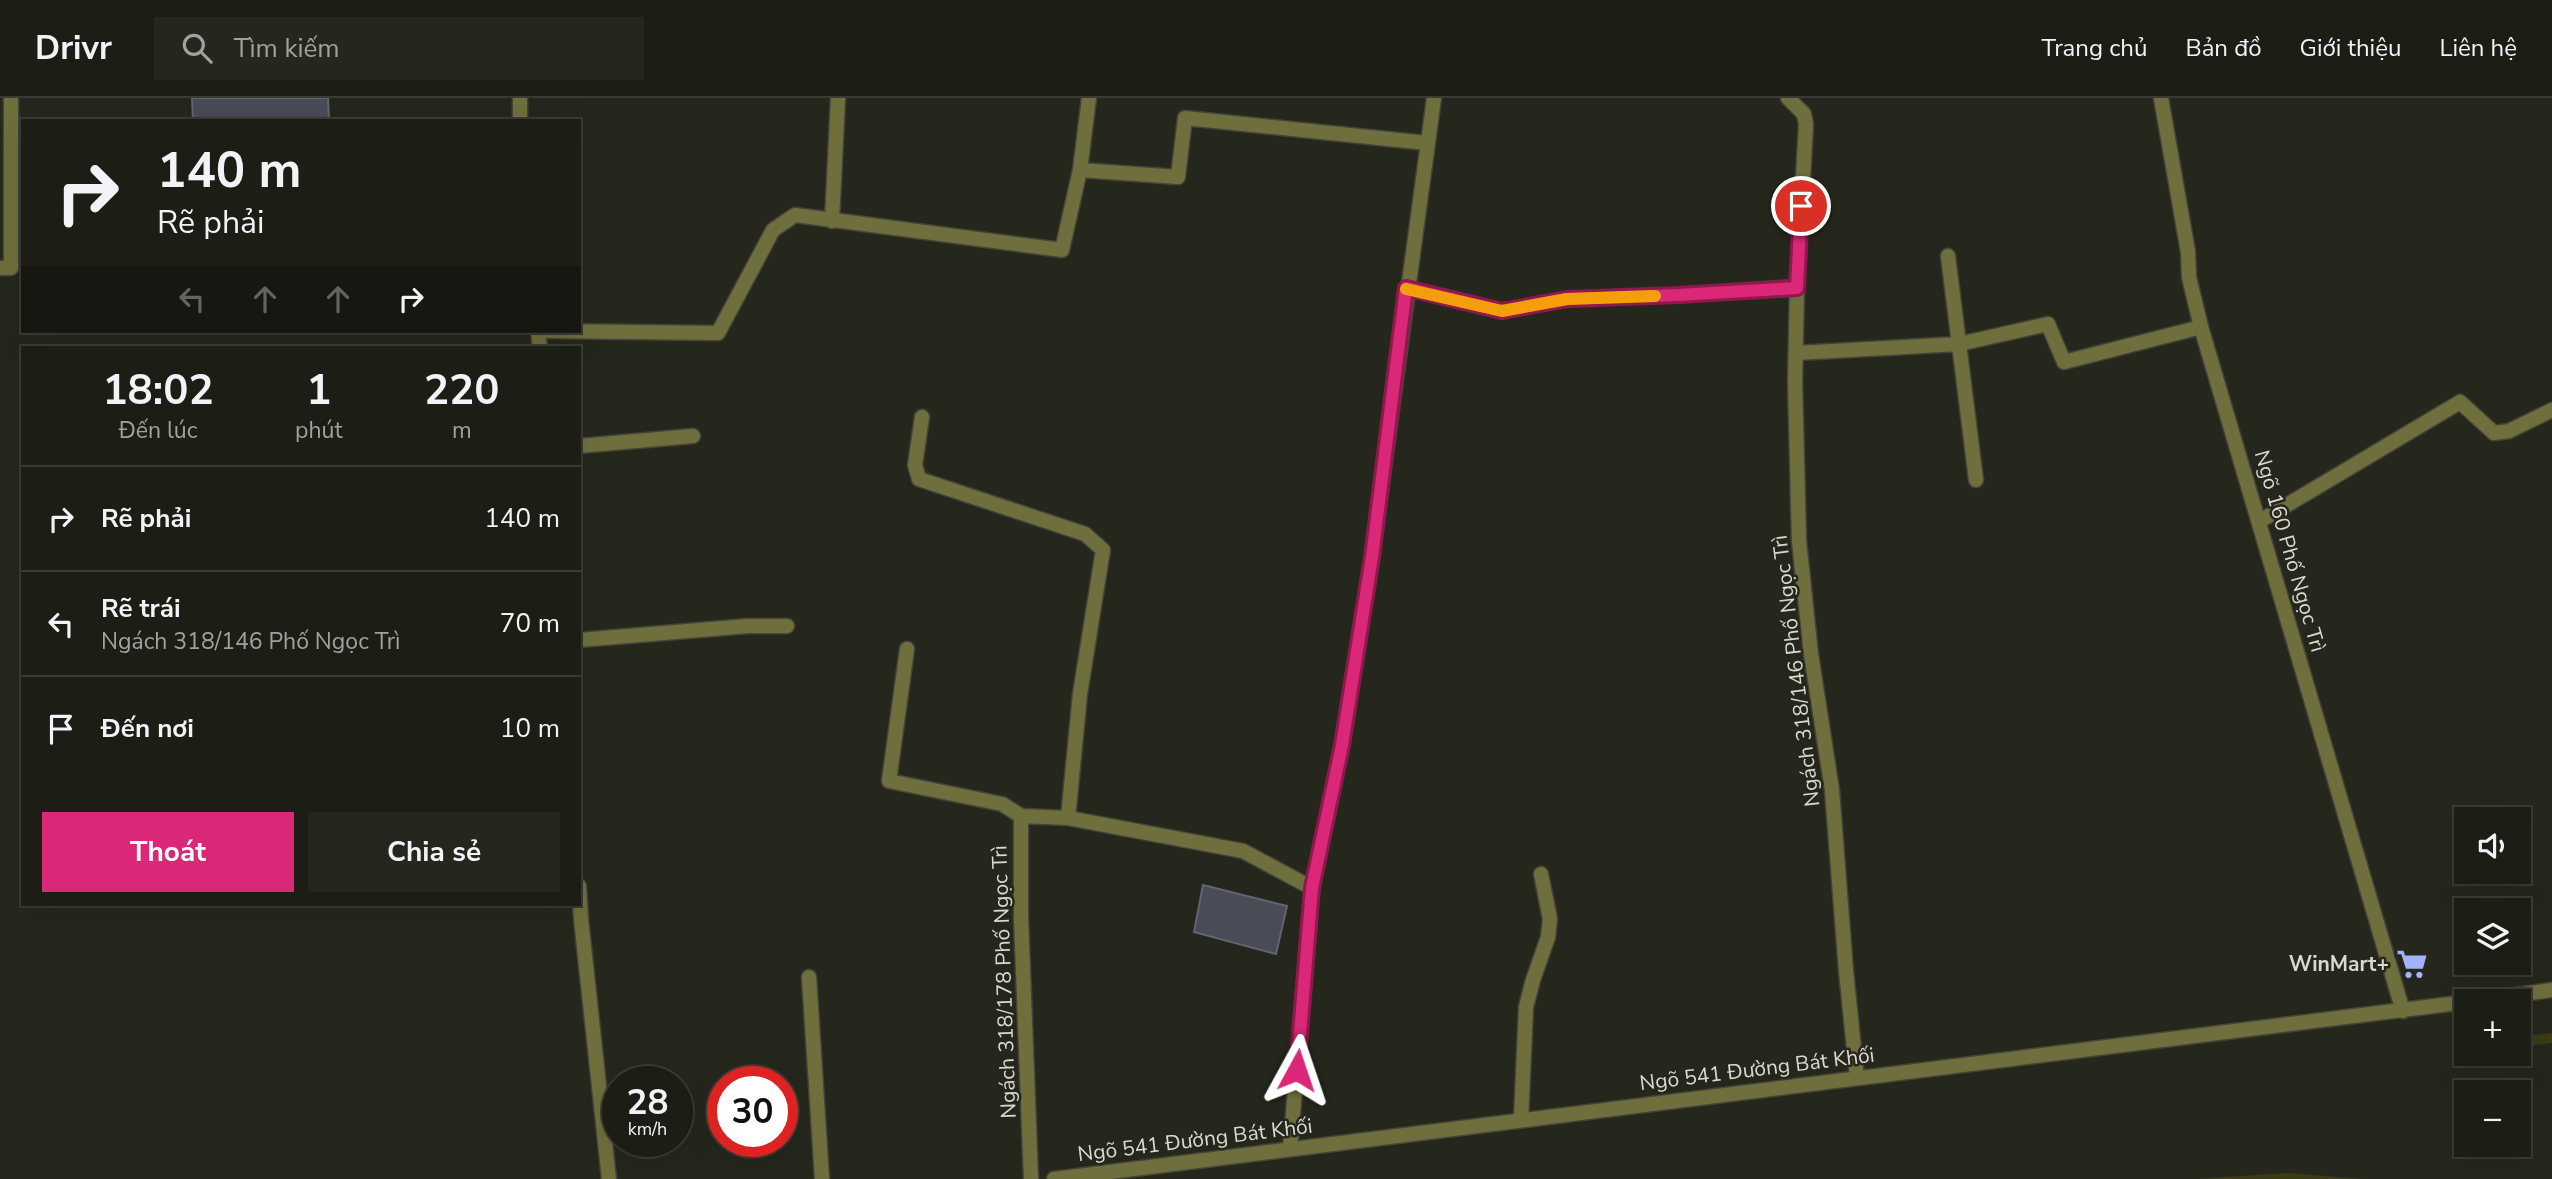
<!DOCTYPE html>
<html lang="vi">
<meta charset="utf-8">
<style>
body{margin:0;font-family:"Nunito Sans",sans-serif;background:#25261e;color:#f1f3f6;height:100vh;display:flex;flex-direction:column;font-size:26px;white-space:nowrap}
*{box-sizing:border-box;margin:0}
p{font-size:23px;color:#a0a2a0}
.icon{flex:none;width:38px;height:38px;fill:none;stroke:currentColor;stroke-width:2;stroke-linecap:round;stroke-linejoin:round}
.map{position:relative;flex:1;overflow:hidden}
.details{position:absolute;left:21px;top:248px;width:560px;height:560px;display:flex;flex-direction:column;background:#1c1d15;border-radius:0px;box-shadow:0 7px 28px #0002,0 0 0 2px #3a3b34}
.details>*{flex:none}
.banner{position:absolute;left:21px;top:21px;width:560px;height:214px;border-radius:0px;box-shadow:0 7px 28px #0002,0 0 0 2px #3a3b34;background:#1c1d15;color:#f1f3f6;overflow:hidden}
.buttons{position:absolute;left:2454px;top:709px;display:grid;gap:14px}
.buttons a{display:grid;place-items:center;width:77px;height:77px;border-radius:0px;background:#1c1d15;box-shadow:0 7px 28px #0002,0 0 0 2px #3a3b34;font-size:35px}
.speed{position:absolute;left:602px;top:968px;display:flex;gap:14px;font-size:35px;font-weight:700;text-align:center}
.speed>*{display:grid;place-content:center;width:91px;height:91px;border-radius:50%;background:#1c1d15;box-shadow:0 7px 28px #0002,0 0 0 2px #3a3b34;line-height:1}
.speed small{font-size:18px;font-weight:400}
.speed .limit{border:10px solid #d22;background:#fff;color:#111}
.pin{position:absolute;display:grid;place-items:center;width:60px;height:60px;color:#fff;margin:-30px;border:4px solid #fff;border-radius:50%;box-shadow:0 2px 7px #0007}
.me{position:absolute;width:77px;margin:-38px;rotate:5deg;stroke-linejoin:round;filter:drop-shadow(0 0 5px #0008)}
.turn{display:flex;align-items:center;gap:24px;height:147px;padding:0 21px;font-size:32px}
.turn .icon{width:91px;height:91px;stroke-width:2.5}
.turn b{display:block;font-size:49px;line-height:60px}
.lanes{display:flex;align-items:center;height:66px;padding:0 21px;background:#0003;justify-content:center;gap:35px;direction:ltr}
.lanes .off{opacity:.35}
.eta{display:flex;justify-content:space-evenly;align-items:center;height:119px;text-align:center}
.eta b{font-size:42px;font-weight:700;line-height:49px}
.button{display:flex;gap:14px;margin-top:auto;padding:14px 21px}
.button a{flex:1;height:80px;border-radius:0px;background:#db2777;color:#fff;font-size:28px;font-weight:700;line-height:80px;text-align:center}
.button a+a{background:#25261e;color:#f1f3f6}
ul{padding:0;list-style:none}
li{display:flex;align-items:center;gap:21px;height:105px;padding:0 21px;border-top:2px solid #3a3b34}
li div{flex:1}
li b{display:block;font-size:26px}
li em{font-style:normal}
header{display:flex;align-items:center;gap:42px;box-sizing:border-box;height:98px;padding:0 35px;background:#1c1d15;border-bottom:2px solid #3a3b34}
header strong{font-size:33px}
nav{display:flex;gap:38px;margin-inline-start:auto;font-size:24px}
.search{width:490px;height:63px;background:#25261e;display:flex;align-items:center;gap:18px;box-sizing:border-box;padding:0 24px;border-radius:0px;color:#a0a2a0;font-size:26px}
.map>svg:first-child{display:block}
.water{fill:url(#water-ripples)}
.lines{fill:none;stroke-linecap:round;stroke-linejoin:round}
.stream{stroke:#3b3b14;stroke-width:10}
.building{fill:#494c57;stroke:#616471;stroke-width:2}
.service-casing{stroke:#434339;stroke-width:17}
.minor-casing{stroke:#434339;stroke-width:17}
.service{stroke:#6f6f3d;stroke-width:14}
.minor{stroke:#6f6f3d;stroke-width:14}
.route-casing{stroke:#8e194d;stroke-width:18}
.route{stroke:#db2777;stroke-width:12}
.slow{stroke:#f59e0b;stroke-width:12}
.labels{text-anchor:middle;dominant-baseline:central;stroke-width:5;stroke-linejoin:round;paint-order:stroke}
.street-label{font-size:21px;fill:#d9d9d2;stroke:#26271c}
.poi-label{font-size:21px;font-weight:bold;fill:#d9d9d2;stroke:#26271c;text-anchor:end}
</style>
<header>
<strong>Drivr</strong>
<div class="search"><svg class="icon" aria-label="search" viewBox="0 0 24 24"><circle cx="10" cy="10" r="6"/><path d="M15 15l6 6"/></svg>Tìm kiếm</div>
<nav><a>Trang chủ</a><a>Bản đồ</a><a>Giới thiệu</a><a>Liên hệ</a></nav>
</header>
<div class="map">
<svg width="2552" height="1081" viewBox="0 0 2552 1081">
<defs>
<pattern id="water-ripples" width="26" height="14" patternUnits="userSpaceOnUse" patternTransform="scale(1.75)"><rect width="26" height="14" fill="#3b3b14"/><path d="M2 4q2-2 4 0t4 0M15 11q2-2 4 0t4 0" fill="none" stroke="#575735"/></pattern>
</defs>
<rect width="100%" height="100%" fill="#26271c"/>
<path class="water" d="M2286,1075L2362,1081H2196Z"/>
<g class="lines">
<path class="stream" d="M2518,944L2552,940"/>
</g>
<path class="building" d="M192,0H328L329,23H193Z
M1203,787L1287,808L1276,856L1194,834Z"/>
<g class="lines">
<g class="service-casing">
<path id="service" d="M1089,0L1080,72L1178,79L1185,20L1427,45
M832,123L838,0
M1948,158L1976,382
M1406,190L1502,213L1567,201L1678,197L1797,189
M548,233L718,235L773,132L795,117L1062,152L1080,72
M1796,255L1959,246L2048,226L2064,264L2201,229
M922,319L915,367L919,381L1085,436L1103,452L1080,596L1068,720L1021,718V820L1031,1081
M2260,423L2460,304L2494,335L2509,333L2552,312
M579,542L748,528H787
M907,551L889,683L1002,706L1021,718
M1068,720L1243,753L1312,790
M809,879L822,1081"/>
</g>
<g class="minor-casing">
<path id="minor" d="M1788,0L1804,16L1806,26L1797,189L1795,283L1799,443L1811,556L1832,692L1846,873L1857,980
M2161,0L2188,154L2189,179L2201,229L2403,913
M520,23V0
M0,170H11V0
M538,233L540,250
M579,348L693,338
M579,788L581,821L609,1081
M2474,903L2552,892
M1521,1022L1526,909L1533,882L1548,839L1550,821L1541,776
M1290,1051L1312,790L1342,647L1372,459L1434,0
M1054,1081L2466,904"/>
</g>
<use href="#service" class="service"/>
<use href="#minor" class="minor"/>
</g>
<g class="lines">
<g class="route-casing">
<path id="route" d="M1297,972L1312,790L1342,647L1372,459L1406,190L1502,213L1567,201L1678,197L1797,190L1801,108"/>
</g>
<use href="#route" class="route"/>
<path class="slow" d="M1406,191L1502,213L1567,201L1655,198"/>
</g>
<defs>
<g id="supermarket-bare" transform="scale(2.415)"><path d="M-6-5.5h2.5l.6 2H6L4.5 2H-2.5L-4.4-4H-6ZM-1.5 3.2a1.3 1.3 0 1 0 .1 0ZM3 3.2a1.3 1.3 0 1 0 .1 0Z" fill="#a2b2fd" stroke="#26271c" stroke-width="2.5" paint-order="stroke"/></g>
</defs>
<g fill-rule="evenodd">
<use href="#supermarket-bare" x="2412" y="866"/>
</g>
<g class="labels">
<g class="street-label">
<text transform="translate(2290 453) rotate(74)">Ngõ 160 Phố Ngọc Trì</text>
<text transform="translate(1796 573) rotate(-97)">Ngách 318/146 Phố Ngọc Trì</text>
<text transform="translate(1004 884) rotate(-92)">Ngách 318/178 Phố Ngọc Trì</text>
<text transform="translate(1757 971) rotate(-7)">Ngõ 541 Đường Bát Khối</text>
<text transform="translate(1195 1042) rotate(-7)">Ngõ 541 Đường Bát Khối</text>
</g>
<g class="poi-label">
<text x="2389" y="866">WinMart+</text>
</g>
</g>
</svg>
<div class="buttons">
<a><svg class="icon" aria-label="sound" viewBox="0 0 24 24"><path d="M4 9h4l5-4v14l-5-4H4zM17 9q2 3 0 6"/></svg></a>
<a><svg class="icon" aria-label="layers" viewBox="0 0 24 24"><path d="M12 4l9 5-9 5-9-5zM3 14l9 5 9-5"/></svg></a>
<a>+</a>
<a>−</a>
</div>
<div class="speed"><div>28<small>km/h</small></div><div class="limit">30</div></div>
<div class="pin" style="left:1801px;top:108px;background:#d93025"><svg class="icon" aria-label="arrive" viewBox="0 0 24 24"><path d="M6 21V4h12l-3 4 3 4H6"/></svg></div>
<svg class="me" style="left:1297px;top:972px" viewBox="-20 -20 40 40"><path d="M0-17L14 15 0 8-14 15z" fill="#db2777" stroke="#fff" stroke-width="4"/></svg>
<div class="banner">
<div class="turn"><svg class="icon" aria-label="right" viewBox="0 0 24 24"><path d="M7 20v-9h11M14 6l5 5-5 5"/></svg><div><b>140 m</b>Rẽ phải</div></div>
<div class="lanes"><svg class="icon off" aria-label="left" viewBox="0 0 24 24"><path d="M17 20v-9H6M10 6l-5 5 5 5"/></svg><svg class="icon off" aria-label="ahead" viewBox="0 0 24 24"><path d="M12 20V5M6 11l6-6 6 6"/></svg><svg class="icon off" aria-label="ahead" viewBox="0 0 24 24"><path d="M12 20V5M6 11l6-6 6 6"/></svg><svg class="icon" aria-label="right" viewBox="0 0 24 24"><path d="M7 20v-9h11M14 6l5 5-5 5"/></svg></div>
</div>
<section class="details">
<div class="eta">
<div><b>18:02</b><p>Đến lúc</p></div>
<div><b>1</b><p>phút</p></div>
<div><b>220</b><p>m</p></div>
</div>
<ul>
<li><svg class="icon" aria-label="right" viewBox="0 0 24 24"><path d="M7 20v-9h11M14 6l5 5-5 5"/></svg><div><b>Rẽ phải</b></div><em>140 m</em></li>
<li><svg class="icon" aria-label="left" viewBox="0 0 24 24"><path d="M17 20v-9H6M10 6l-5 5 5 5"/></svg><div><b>Rẽ trái</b><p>Ngách 318/146 Phố Ngọc Trì</p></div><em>70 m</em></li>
<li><svg class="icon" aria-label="arrive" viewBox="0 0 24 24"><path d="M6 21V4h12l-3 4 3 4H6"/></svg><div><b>Đến nơi</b></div><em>10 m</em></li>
</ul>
<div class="button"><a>Thoát</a><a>Chia sẻ</a></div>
</section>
</div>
